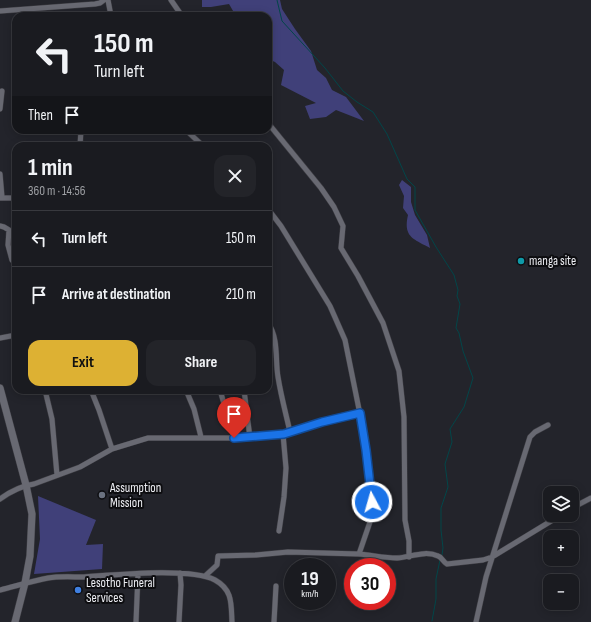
<!DOCTYPE html>
<meta charset="utf-8">
<style>
body{margin:0;font-family:"Sofia Sans Condensed",sans-serif;background:#232429;color:#f1f3f6;height:100vh;display:flex;flex-direction:column;font-size:15px;white-space:nowrap}
*{box-sizing:border-box;margin:0}
p{font-size:13px;color:#9fa1a5}
.icon{flex:none;width:22px;height:22px;fill:none;stroke:currentColor;stroke-width:2;stroke-linecap:round;stroke-linejoin:round}
.map{position:relative;flex:1;overflow:hidden}
.sheet{position:absolute;left:12px;top:142px;width:260px;height:252px;display:flex;flex-direction:column;background:#1a1b20;border-radius:12px;box-shadow:0 2px 10px #0003,0 0 0 1px #38393e}
.sheet>*{flex:none}
.hud{position:absolute;left:12px;top:12px;width:260px;height:122px;border-radius:12px;box-shadow:0 2px 10px #0003,0 0 0 1px #38393e;background:#1a1b20;color:#f1f3f6;overflow:hidden}
.controls{position:absolute;left:543px;top:486px;display:grid;gap:8px}
.controls a{display:grid;place-items:center;width:36px;height:36px;border-radius:8px;background:#1a1b20;box-shadow:0 2px 10px #0003,0 0 0 1px #38393e;font-size:20px}
.speed{position:absolute;left:284px;top:558px;display:flex;gap:8px;font-size:20px;font-weight:700;text-align:center}
.speed>*{display:grid;place-content:center;width:52px;height:52px;border-radius:50%;background:#1a1b20;box-shadow:0 2px 10px #0003,0 0 0 1px #38393e;line-height:1}
.speed small{font-size:10px;font-weight:400}
.speed .limit{border:6px solid #d22;background:#fff;color:#111}
.pin{position:absolute;display:grid;place-items:center;width:34px;height:34px;color:#fff;margin:-41px -17px;border-radius:50% 50% 50% 0;rotate:-45deg;box-shadow:0 0 4px #0007}
.pin .icon{rotate:45deg}
.me{position:absolute;width:44px;margin:-22px;rotate:354deg;stroke-linejoin:round;filter:drop-shadow(0 0 3px #0008)}
.turn{display:flex;align-items:center;gap:14px;height:84px;padding:0 16px;font-size:18px}
.turn .icon{width:52px;height:52px;stroke-width:2.5}
.turn b{display:block;font-size:28px;line-height:34px}
.then{display:flex;align-items:center;height:38px;padding:0 16px;background:#0003;gap:8px;font-size:15px}
.round{display:grid;place-items:center;flex:none;width:42px;height:42px;border-radius:12px;background:#232429}
.summary{display:flex;align-items:center;justify-content:space-between;height:68px;padding:0 16px}
h1{font-size:24px;font-weight:700;line-height:30px}
.primary-button{display:flex;gap:8px;margin-top:auto;padding:8px 16px}
.primary-button a{flex:1;height:46px;border-radius:12px;background:#ddb133;color:#111;font-size:16px;font-weight:700;line-height:46px;text-align:center}
.primary-button a+a{background:#232429;color:#f1f3f6}
ul{padding:0;list-style:none}
li{display:flex;align-items:center;gap:12px;height:56px;padding:0 16px;border-top:1px solid #38393e}
li div{flex:1}
li b{display:block;font-size:15px}
li em{font-style:normal}
.map>svg:first-child{display:block}
.green{fill:#404079}
.lines{fill:none;stroke-linecap:round;stroke-linejoin:round}
.stream{stroke:#024649;stroke-width:1}
.street-casing{stroke:#3e3e44;stroke-width:6}
.secondary-casing{stroke:#3e3e44;stroke-width:8}
.street{stroke:#686972;stroke-width:5}
.secondary{stroke:#686972;stroke-width:7}
.route-casing{stroke:#114b97;stroke-width:10}
.route{stroke:#1a73e8;stroke-width:7}
.culture-dot{fill:#0f9aa8;stroke:#0d0d10;stroke-width:1.5}
.worship-dot{fill:#6b7280;stroke:#0d0d10;stroke-width:1.5}
.shop-dot{fill:#3f7fe0;stroke:#0d0d10;stroke-width:1.5}
.labels{text-anchor:middle;dominant-baseline:central;stroke-width:4;stroke-linejoin:round;paint-order:stroke}
.poi-label{font-size:13px;fill:#edeef3;stroke:#0d0d10;text-anchor:start}
</style>
<div class="map">
<svg width="591" height="622" viewBox="0 0 591 622">
<rect width="100%" height="100%" fill="#23242b"/>
<path class="green" d="M202,0H280L282,9L295,29L311,51L317,70L326,78L332,90L346,97L364,121L336,110L326,117L310,119L305,106L316,103L281,85L284,70L275,62L268,59V16H236L229,4L211,7H202Z
M402,180L411,187V202L415,215L427,235L430,248C413,239 403,237 408,215L403,208L404,196L399,185Z
M38,496L96,520L86,545L103,544L102,569L34,574L40,539Z"/>
<g class="lines">
<path class="stream" d="M277,0L282,21L325,68L343,91L357,102L373,112L387,134L407,179L415,187V210L436,247L454,275L458,290L457,296L460,304L456,328L459,333L463,351L473,378L464,407L450,429L452,442L445,464L448,487L441,508V530L443,548L442,555
M432,621L436,599V579L440,560"/>
<g class="street-casing">
<path id="street" d="M108,0L111,16
M171,0L182,16
M0,11L95,4L100,3L104,0
M0,109L2,91
M268,123L321,188L334,207L343,226L341,248L358,276L383,323L399,371L404,417L405,520L409,541V557
M186,130L203,146
M80,146L81,130
M0,174L2,197
M0,198H16
M0,226L4,227L9,230L8,245L12,260
M268,323C279,339 275,360 278,377C281,396 286,414 290,432
M0,338L16,335
M45,390L52,419L57,475
M91,390L99,410L112,449
M186,390L194,409L201,437
M220,390L234,438
M244,390L250,438
M0,499C11,491 21,486 34,484L80,467L112,449L148,438H250L283,434L322,422L360,413
M572,508L591,498
M279,531L284,497L286,468L283,434
M359,554C372,555 384,558 397,558C411,557 425,550 438,556C442,557 443,562 447,564L483,560L492,557L561,515
M205,576L217,565L218,556L256,555L288,552L359,554L371,519L372,502L365,439L345,340L330,306L281,226L268,209
M0,590C16,586 32,581 48,578C59,576 72,577 84,577C113,575 191,567 215,580C233,590 231,604 232,622
M136,622L138,574
M179,622L181,585L180,573
M274,622L276,586
M476,622L486,577L530,437L535,432L548,425"/>
</g>
<g class="secondary-casing">
<path id="secondary" d="M0,388L26,485L32,514L30,556L25,583L15,622"/>
</g>
<use href="#street" class="street"/>
<use href="#secondary" class="secondary"/>
</g>
<g class="lines">
<g class="route-casing">
<path id="route" d="M234,438L284,434L322,422L360,413L366,450L372,502"/>
</g>
<use href="#route" class="route"/>
</g>
<circle class="culture-dot" cx="521" cy="261" r="4"/>
<circle class="worship-dot" cx="102" cy="495" r="4"/>
<circle class="shop-dot" cx="78" cy="590" r="4"/>
<g class="labels">
<g class="poi-label">
<text x="529" y="261">manga site</text>
<text x="110" y="488">Assumption<tspan x="110" dy="15">Mission</tspan></text>
<text x="86" y="583">Lesotho Funeral<tspan x="86" dy="15">Services</tspan></text>
</g>
</g>
</svg>
<div class="controls">
<a><svg class="icon" aria-label="layers" viewBox="0 0 24 24"><path d="M12 4l9 5-9 5-9-5zM3 14l9 5 9-5"/></svg></a>
<a>+</a>
<a>−</a>
</div>
<div class="speed"><div>19<small>km/h</small></div><div class="limit">30</div></div>
<div class="pin" style="left:234px;top:438px;background:#d93025"><svg class="icon" aria-label="arrive" viewBox="0 0 24 24"><path d="M6 21V4h12l-3 4 3 4H6"/></svg></div>
<svg class="me" style="left:372px;top:502px" viewBox="-20 -20 40 40"><circle r="17" fill="#1a73e8" stroke="#fff" stroke-width="3"/><path d="M0-11L8 9 0 5-8 9z" fill="#fff"/></svg>
<div class="hud">
<div class="turn"><svg class="icon" aria-label="left" viewBox="0 0 24 24"><path d="M17 20v-9H6M10 6l-5 5 5 5"/></svg><div><b>150 m</b>Turn left</div></div>
<div class="then">Then<svg class="icon" aria-label="arrive" viewBox="0 0 24 24"><path d="M6 21V4h12l-3 4 3 4H6"/></svg></div>
</div>
<section class="sheet">
<div class="summary"><div><h1>1 min</h1><p>360 m · 14:56</p></div><a class="round"><svg class="icon" aria-label="close" viewBox="0 0 24 24"><path d="M6 6l12 12M18 6L6 18"/></svg></a></div>
<ul>
<li><svg class="icon" aria-label="left" viewBox="0 0 24 24"><path d="M17 20v-9H6M10 6l-5 5 5 5"/></svg><div><b>Turn left</b></div><em>150 m</em></li>
<li><svg class="icon" aria-label="arrive" viewBox="0 0 24 24"><path d="M6 21V4h12l-3 4 3 4H6"/></svg><div><b>Arrive at destination</b></div><em>210 m</em></li>
</ul>
<div class="primary-button"><a>Exit</a><a>Share</a></div>
</section>
</div>
